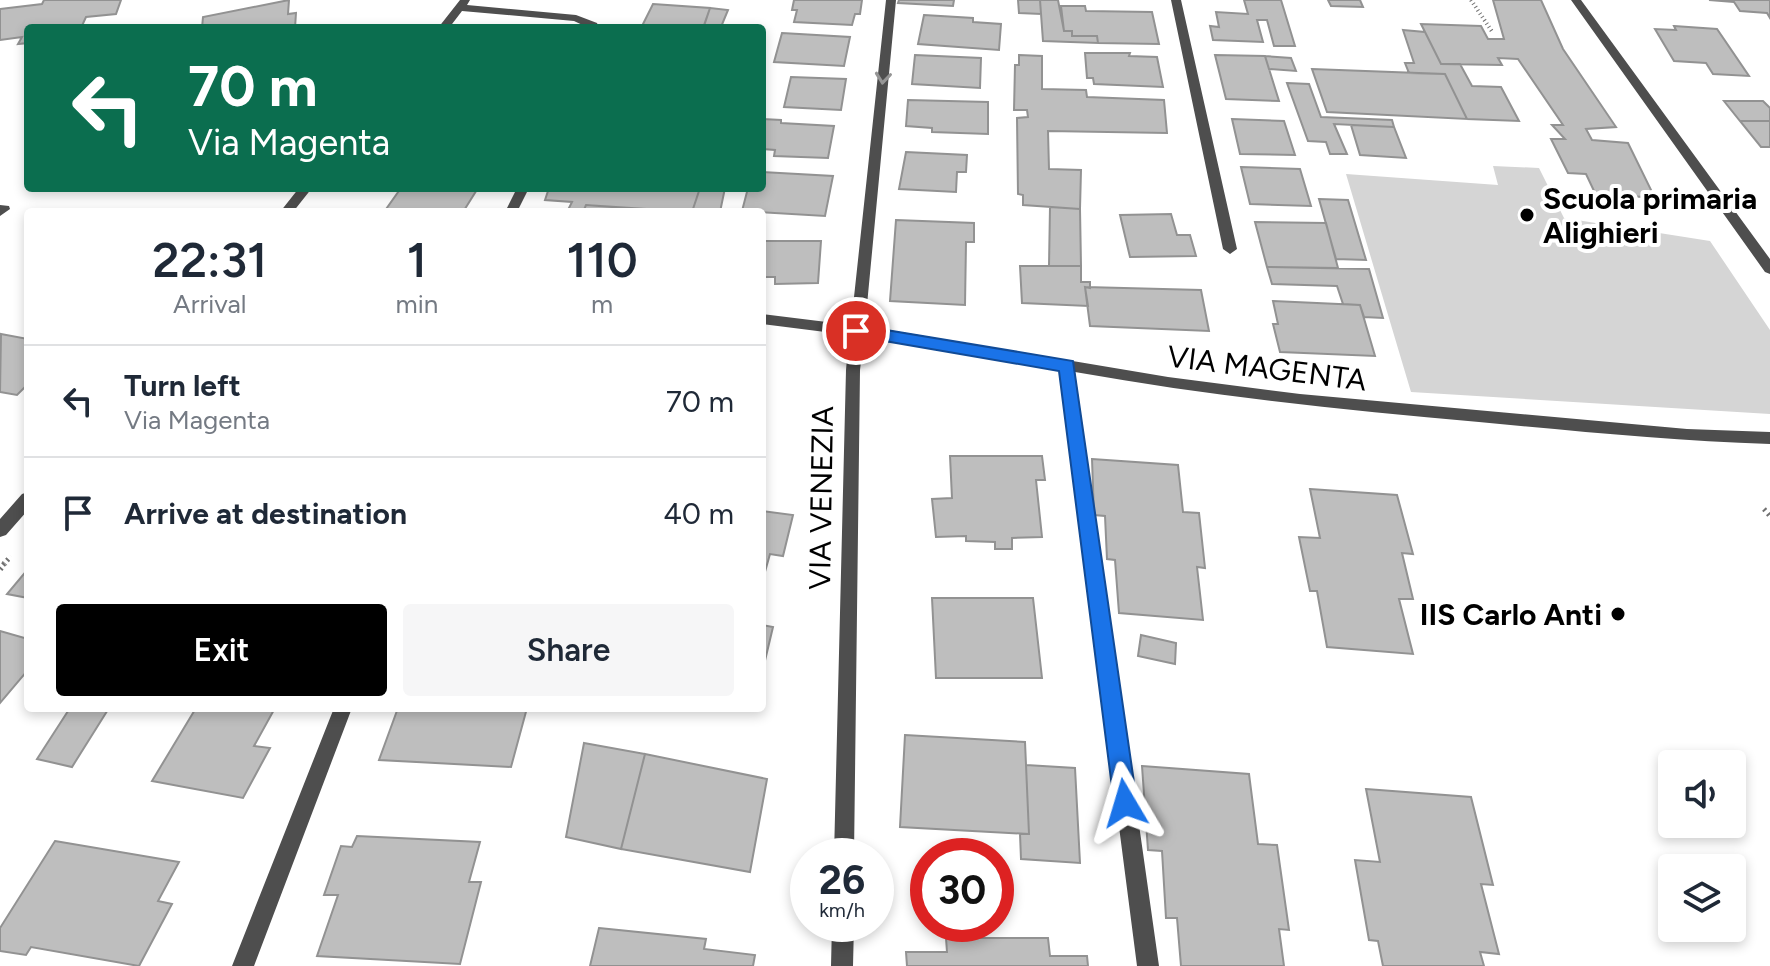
<!DOCTYPE html>
<style>
body{margin:0;font-family:Figtree,sans-serif;background:#f6f6f7;color:#1f2937;height:100vh;display:flex;flex-direction:column;font-size:30px;white-space:nowrap}
*{box-sizing:border-box;margin:0}
p{font-size:26px;color:#747a83}
.icon{flex:none;width:44px;height:44px;fill:none;stroke:currentColor;stroke-width:2;stroke-linecap:round;stroke-linejoin:round}
.map{position:relative;flex:1;overflow:hidden}
.side{position:absolute;left:24px;top:208px;width:742px;height:504px;display:flex;flex-direction:column;background:#fff;border-radius:8px;box-shadow:0 4px 12px #0003}
.side>*{flex:none}
.guide{position:absolute;left:24px;top:24px;width:742px;height:168px;border-radius:8px;box-shadow:0 4px 12px #0003;background:#0b6e4f;color:#fff;overflow:hidden}
.tools{position:absolute;left:1658px;top:750px;display:grid;gap:16px}
.tools a{display:grid;place-items:center;width:88px;height:88px;border-radius:8px;background:#fff;box-shadow:0 4px 12px #0003;font-size:40px}
.speed{position:absolute;left:790px;top:838px;display:flex;gap:16px;font-size:40px;font-weight:700;text-align:center}
.speed>*{display:grid;place-content:center;width:104px;height:104px;border-radius:50%;background:#fff;box-shadow:0 4px 12px #0003;line-height:1}
.speed small{font-size:20px;font-weight:400}
.speed .limit{border:12px solid #d22;background:#fff;color:#111}
.pin{position:absolute;display:grid;place-items:center;width:68px;height:68px;color:#fff;margin:-34px;border:4px solid #fff;border-radius:50%;box-shadow:0 2px 8px #0007}
.me{position:absolute;width:88px;margin:-44px;rotate:353deg;stroke-linejoin:round;filter:drop-shadow(0 0 6px #0008)}
.turn{display:flex;align-items:center;gap:28px;height:168px;padding:0 32px;font-size:36px}
.turn .icon{width:104px;height:104px;stroke-width:2.5}
.turn b{display:block;font-size:56px;line-height:68px}
.eta{display:flex;justify-content:space-evenly;align-items:center;height:136px;text-align:center}
.eta b{font-size:48px;font-weight:600;line-height:56px}
.action{display:flex;gap:16px;margin-top:auto;padding:16px 32px}
.action a{flex:1;height:92px;border-radius:8px;background:#000;color:#fff;font-size:32px;font-weight:600;line-height:92px;text-align:center}
.action a+a{background:#f6f6f7;color:#1f2937}
ul{padding:0;list-style:none}
li{display:flex;align-items:center;gap:24px;height:112px;padding:0 32px;border-top:2px solid #e0e1e3}
li div{flex:1}
li b{display:block;font-size:30px}
li em{font-style:normal}
.map>svg:first-child{display:block}
.green{fill:#d5d5d5}
.building{fill:#bebebe;stroke:#929292;stroke-width:2}
.lines{fill:none;stroke-linecap:round;stroke-linejoin:round}
.path-far2{stroke:#707070;stroke-width:4;stroke-dasharray:1 3;stroke-linecap:butt}
.path-far1{stroke:#707070;stroke-width:5;stroke-dasharray:2 4;stroke-linecap:butt}
.path{stroke:#707070;stroke-width:6;stroke-dasharray:2 5;stroke-linecap:butt}
.minor{fill:#4e4e4e;fill-rule:evenodd}
.oneway{stroke:#959595}
.route{fill:#1a73e8;stroke:#114b97;stroke-width:2}
.poi-dot{fill:#000;stroke:#fff;stroke-width:3}
.labels{text-anchor:middle;dominant-baseline:central;stroke-width:8;stroke-linejoin:round;paint-order:stroke}
.poi-label{font-size:30px;font-weight:bold;fill:#000;stroke:#fff;text-anchor:start}
.street-label{font-size:30px;fill:#000;stroke:#fff}
</style>
<div class="map">
<svg width="1770" height="966" viewBox="0 0 1770 966">
<rect width="100%" height="100%" fill="#fff"/>
<path class="green" d="M1493,166L1539,168L1564,218L1710,241L1770,330V414L1411,392L1346,174L1498,185Z"/>
<path class="building" d="M44,0H121L116,14L86,17L81,28H28V43L18,44L22,37L0,40V9L42,4Z
M289,0L288,14L296,13L295,28H202L203,17Z
M794,0H862L860,14H855L852,25L794,22L797,10H792Z
M899,0H954L953,6L898,3Z
M1018,0H1040L1041,14L1019,13Z
M1040,0H1058L1064,31H1072V36H1097L1098,43L1043,41Z
M1244,0H1281L1295,46H1274L1267,20H1257L1263,42L1213,40L1210,26L1219,27L1216,12L1248,14Z
M1328,0H1360L1363,7L1331,6Z
M1493,0H1541L1563,49L1616,127L1586,129L1592,140L1628,143L1655,198L1595,193L1586,174L1568,173L1551,139H1565L1552,125H1563L1518,59L1498,58L1502,65L1441,64L1421,24L1481,26L1488,39H1504Z
M1709,0H1770V18L1767,13L1740,11L1734,2Z
M653,4L710,8L703,28H641Z
M1061,6H1085L1086,11L1152,12L1159,44L1098,43L1097,36H1072V31H1064Z
M710,8L728,10L721,27L704,26Z
M924,15L973,18V22L1001,24L999,50L918,44Z
M1674,26L1717,29L1749,76L1713,74L1706,63L1674,61L1655,29L1676,30Z
M1403,30L1425,32L1441,64H1460L1472,86L1501,87L1519,121L1467,119L1445,74L1409,73L1405,63H1414Z
M782,33L850,37L844,66L774,62Z
M1085,53H1130L1129,56L1157,57L1163,87L1094,84L1093,78H1087Z
M915,55L981,58L980,88L912,84Z
M1019,55L1042,56V89L1086,90L1087,97L1164,100L1167,133L1048,131L1049,169L1081,170L1080,209L1023,205V195L1018,194L1017,118L1028,117L1027,110H1014L1015,65H1019Z
M1215,55L1265,56L1279,101L1226,99Z
M1265,56L1291,58L1296,71L1269,69Z
M1312,69L1445,74L1467,119L1327,112Z
M791,77L846,79L841,110L784,107Z
M1287,83L1309,84L1321,117L1392,120L1394,127L1334,124L1347,154H1330L1326,142L1308,141Z
M908,100L988,102V134L932,132V128L906,126Z
M1724,101H1763L1770,108V121H1740Z
M762,119L781,120V123L834,126L828,158L774,156L775,150L762,149Z
M1232,119L1284,121L1295,155L1240,154Z
M1740,121H1770V147H1761Z
M1351,125L1394,127L1406,158L1360,155Z
M906,152L967,155L966,172H957L956,192L899,189Z
M1241,167L1300,169L1311,206L1250,204Z
M762,172L833,176L825,216L742,211L748,188H762Z
M401,188H478L463,212H384Z
M549,188H700L692,212L586,205L583,212H567L572,202L545,200Z
M700,188H725L720,212H692Z
M1319,199L1348,200L1366,260L1336,259Z
M586,205L664,211L583,212Z
M1050,207L1080,209L1081,266H1049Z
M1171,214L1177,235H1190L1196,256L1130,257L1120,215Z
M896,220L974,223V242H966L965,305L890,301Z
M1255,222L1326,223L1338,268L1267,267Z
M762,241H821L818,283L775,284V277H762Z
M1020,266H1081V282H1090V288L1085,287L1088,306L1022,303Z
M1267,267L1369,269L1383,318L1364,317L1360,305L1343,304L1337,286L1272,284Z
M1085,287L1201,290L1209,331L1090,326Z
M1273,301L1360,305L1375,356L1280,352L1273,324H1278Z
M1,334L28,339V384L17,395L0,392Z
M950,456H1042L1045,480H1036L1042,537L1012,538V549H995V542L966,541V536L936,537L932,499L952,498Z
M1092,459L1178,465L1183,512L1199,513L1205,568L1197,567L1203,620L1119,613L1115,560L1107,559L1105,516L1094,515Z
M1310,489L1397,495L1413,554L1402,553L1413,599H1399L1413,654L1327,647L1317,591H1310L1299,537L1320,538Z
M762,511L793,515L783,556L770,554L763,579Z
M28,569V598L7,594Z
M932,598H1033L1042,678H936Z
M762,625L773,627L763,669L762,668Z
M0,631L28,639V670L0,703Z
M1141,635L1176,643L1175,664L1138,656Z
M70,708H109L72,767L37,759Z
M196,708H275L254,746L270,748L243,798L152,781Z
M398,708H527L511,767L379,760Z
M905,735L1025,742L1029,834L900,827Z
M584,743L645,754L621,849L566,837Z
M645,754L767,779L750,872L621,849Z
M1026,765L1075,768L1080,863L1021,859L1020,834H1029Z
M1142,766L1249,774L1258,844L1277,845L1289,930L1279,929L1284,966H1181L1177,918H1166L1162,851L1148,850Z
M1366,789L1471,797L1493,885L1481,884L1499,954L1480,952L1484,966H1383L1378,941L1369,940L1355,860L1380,862Z
M357,836L480,842L469,882H481L460,964L317,956L338,895H324L341,846L352,847Z
M55,841L179,862L158,901L172,904L139,966L31,947L26,955L0,951V928Z
M599,928L706,939L704,949L755,955L753,966H590Z
M946,938H1048L1050,956H1087L1088,966H907L906,952H947Z"/>
<g class="lines">
<path class="path-far2" d="M1471,0L1493,33"/>
<path class="path-far1" d="M1764,509L1770,516
M3,565L11,556"/>
<path class="path" d="M0,569L5,563"/>
<path class="minor" d="M460,0H470L467,5L576,15L597,23L599,28H589L574,21L462,11L449,28H438Z
M886,0H896L865,326L1168,377L1300,394L1687,429L1770,432V444C1673,441 1576,431 1479,422C1344,410 1209,396 1075,372L1159,966H1137L1060,370L864,337L860,370L854,856H834L846,370L849,335L762,324V314L851,325Z
M1171,0H1181L1237,249L1230,254L1223,249Z
M1571,0H1581L1770,259V274L1765,272Z
M299,188H312L293,212H280Z
M517,188H529L517,212H505Z
M0,205L9,206L10,209L0,216Z
M28,492V510L6,535L0,537V519L22,494Z
M334,708H352L254,966H232Z
M832,924H854L853,966H831Z"/>
</g>
<defs><path id="oneway-chevron" d="M-2-3.5L2.5 0L-2 3.5" fill="none" stroke-width="1.6" stroke-linecap="round" stroke-linejoin="round" transform="scale(2)"/></defs>
<use class="oneway" href="#oneway-chevron" transform="translate(883 78) rotate(96)"/>
<path class="route" d="M856,325L1073,361L1137,803L1133,811L1125,814L1117,811L1114,803L1059,371L850,335L847,331Z"/>
<g class="poi-dot">
<circle cx="1527" cy="215" r="8"/>
<circle cx="1618" cy="614" r="8"/>
</g>
<g class="labels">
<g class="poi-label">
<text x="1543" y="198">Scuola primaria<tspan x="1543" dy="34">Alighieri</tspan></text>
<text x="1602" y="614" text-anchor="end">IIS Carlo Anti</text>
</g>
<g class="street-label">
<text transform="translate(1267 368) rotate(7)">VIA MAGENTA</text>
<text transform="translate(821 498) rotate(-89)">VIA VENEZIA</text>
</g>
</g>
</svg>
<div class="tools">
<a><svg class="icon" aria-label="sound" viewBox="0 0 24 24"><path d="M4 9h4l5-4v14l-5-4H4zM17 9q2 3 0 6"/></svg></a>
<a><svg class="icon" aria-label="layers" viewBox="0 0 24 24"><path d="M12 4l9 5-9 5-9-5zM3 14l9 5 9-5"/></svg></a>
</div>
<div class="speed"><div>26<small>km/h</small></div><div class="limit">30</div></div>
<div class="pin" style="left:856px;top:331px;background:#d93025"><svg class="icon" aria-label="arrive" viewBox="0 0 24 24"><path d="M6 21V4h12l-3 4 3 4H6"/></svg></div>
<svg class="me" style="left:1125px;top:803px" viewBox="-20 -20 40 40"><path d="M0-17L14 15 0 8-14 15z" fill="#1a73e8" stroke="#fff" stroke-width="4"/></svg>
<div class="guide">
<div class="turn"><svg class="icon" aria-label="left" viewBox="0 0 24 24"><path d="M17 20v-9H6M10 6l-5 5 5 5"/></svg><div><b>70 m</b>Via Magenta</div></div>
</div>
<section class="side">
<div class="eta">
<div><b>22:31</b><p>Arrival</p></div>
<div><b>1</b><p>min</p></div>
<div><b>110</b><p>m</p></div>
</div>
<ul>
<li><svg class="icon" aria-label="left" viewBox="0 0 24 24"><path d="M17 20v-9H6M10 6l-5 5 5 5"/></svg><div><b>Turn left</b><p>Via Magenta</p></div><em>70 m</em></li>
<li><svg class="icon" aria-label="arrive" viewBox="0 0 24 24"><path d="M6 21V4h12l-3 4 3 4H6"/></svg><div><b>Arrive at destination</b></div><em>40 m</em></li>
</ul>
<div class="action"><a>Exit</a><a>Share</a></div>
</section>
</div>
